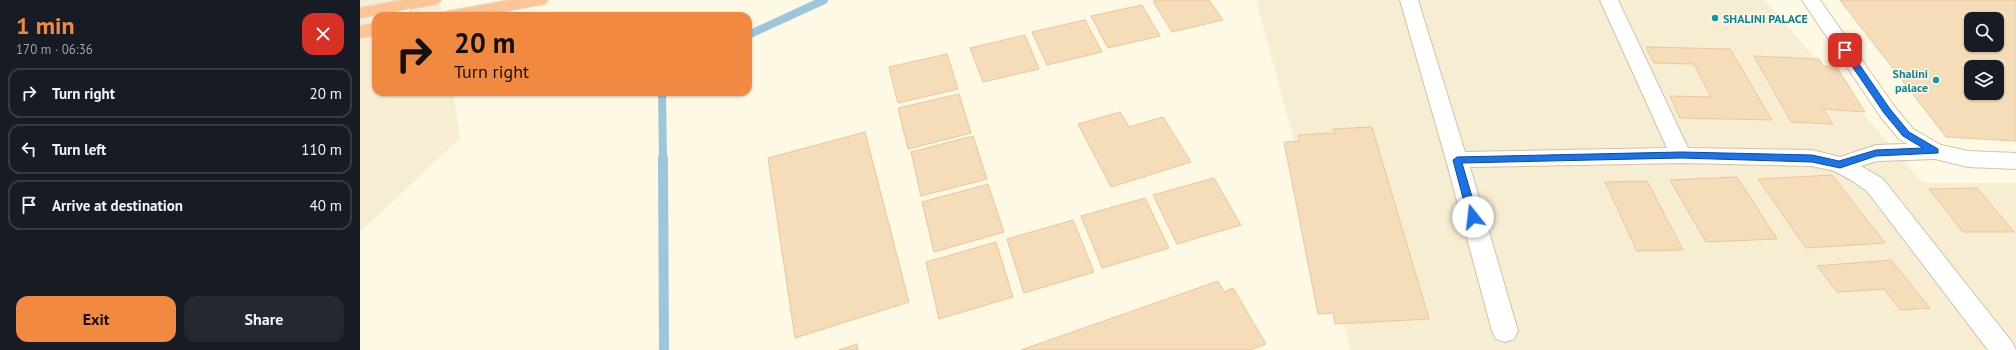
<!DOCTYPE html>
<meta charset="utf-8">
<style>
body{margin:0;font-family:"PT Sans",sans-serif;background:#242831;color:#f1f3f6;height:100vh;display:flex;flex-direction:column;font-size:15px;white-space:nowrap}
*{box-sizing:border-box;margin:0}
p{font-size:13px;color:#9ea1a6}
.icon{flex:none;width:22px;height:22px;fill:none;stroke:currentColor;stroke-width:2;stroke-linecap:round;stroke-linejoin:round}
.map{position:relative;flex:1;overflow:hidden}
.drawer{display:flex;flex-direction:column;background:#171b24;width:360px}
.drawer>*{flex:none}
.top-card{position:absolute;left:12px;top:12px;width:380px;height:84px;border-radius:12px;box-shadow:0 1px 3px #0004;background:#f28940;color:#111;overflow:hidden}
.buttons{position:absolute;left:1604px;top:12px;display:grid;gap:8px}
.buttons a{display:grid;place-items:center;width:40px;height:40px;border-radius:8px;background:#171b24;box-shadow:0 1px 3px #0004;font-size:20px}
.pin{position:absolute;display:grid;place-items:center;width:34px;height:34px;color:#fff;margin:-17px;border-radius:8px;box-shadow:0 2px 6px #0006}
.me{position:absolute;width:44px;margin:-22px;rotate:344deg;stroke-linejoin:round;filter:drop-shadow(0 0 3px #0008)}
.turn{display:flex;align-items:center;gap:14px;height:84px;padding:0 16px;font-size:18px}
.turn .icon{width:52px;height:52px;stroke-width:2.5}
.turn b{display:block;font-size:28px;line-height:34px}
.round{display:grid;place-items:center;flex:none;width:42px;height:42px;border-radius:12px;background:#242831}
.head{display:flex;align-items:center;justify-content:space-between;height:68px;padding:0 16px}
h1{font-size:24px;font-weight:700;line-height:30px;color:#f28940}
.button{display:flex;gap:8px;margin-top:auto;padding:8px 16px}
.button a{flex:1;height:46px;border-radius:12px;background:#f28940;color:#111;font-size:16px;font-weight:700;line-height:46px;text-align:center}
.button a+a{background:#242831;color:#f1f3f6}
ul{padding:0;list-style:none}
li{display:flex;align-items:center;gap:12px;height:50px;margin:0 8px 6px;padding:0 8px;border:2px solid #363941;border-radius:12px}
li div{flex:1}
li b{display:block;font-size:15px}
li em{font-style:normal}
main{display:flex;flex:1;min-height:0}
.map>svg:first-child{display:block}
.residential{fill:#f6edd2}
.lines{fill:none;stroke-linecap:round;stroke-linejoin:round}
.stream-far1{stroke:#9cc6dc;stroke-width:8}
.stream{stroke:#9cc6dc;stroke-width:10}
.building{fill:#f6ddba;stroke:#eac799;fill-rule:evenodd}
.street-casing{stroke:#d1c2a9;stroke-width:2}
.secondary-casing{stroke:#d4c4a6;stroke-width:2}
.highway-casing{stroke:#dfdad3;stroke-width:2}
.street{fill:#fff;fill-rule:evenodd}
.secondary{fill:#fff;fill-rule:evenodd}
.highway{fill:#fdc597;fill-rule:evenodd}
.route{fill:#1a73e8;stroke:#114b97}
.culture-dot{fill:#0f9aa8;stroke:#fffbed;stroke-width:1.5}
.labels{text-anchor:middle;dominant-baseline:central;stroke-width:3;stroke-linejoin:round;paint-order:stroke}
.culture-label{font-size:12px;font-weight:bold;fill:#0d838f;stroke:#fffbed;text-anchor:start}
</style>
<main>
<section class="drawer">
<div class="head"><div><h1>1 min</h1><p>170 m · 06:36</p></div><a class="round" style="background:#d93025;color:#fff"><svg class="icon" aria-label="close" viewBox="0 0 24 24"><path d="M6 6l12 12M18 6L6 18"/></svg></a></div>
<ul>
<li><svg class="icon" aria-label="right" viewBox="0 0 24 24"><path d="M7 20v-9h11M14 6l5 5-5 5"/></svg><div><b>Turn right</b></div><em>20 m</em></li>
<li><svg class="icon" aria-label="left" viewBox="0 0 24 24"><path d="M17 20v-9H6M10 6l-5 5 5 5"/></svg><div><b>Turn left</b></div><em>110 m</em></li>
<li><svg class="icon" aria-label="arrive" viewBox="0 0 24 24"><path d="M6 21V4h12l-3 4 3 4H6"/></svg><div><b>Arrive at destination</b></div><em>40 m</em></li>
</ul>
<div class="button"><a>Exit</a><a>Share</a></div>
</section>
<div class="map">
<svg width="1656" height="350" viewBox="0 0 1656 350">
<rect width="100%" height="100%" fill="#fef9e5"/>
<path class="residential" d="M0,0H79L83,16H16V92H93L100,138L0,232Z
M896,0H1405L1563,183H1656V350H991Z"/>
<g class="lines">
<path class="stream-far1" d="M388,35L464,0
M302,92L303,159"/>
<path class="stream" d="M303,158L304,350"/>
</g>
<path class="building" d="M800,0H849L863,20L812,32L793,1Z
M1480,0H1656V141L1586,137ZM1611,19H1637V45H1611ZM1611,67H1637V93H1611Z
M782,5L800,36L748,48L731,16Z
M725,20L742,52L687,65L672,32Z
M665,35L679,69L623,82L610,48Z
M1286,47L1370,49L1412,120L1320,118L1310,96L1351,97L1334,64L1294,63Z
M587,54L598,89L538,103L529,67Z
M1394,56L1459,59L1463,66H1476L1505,112L1463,109L1473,124L1431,122Z
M599,94L611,133L548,149L538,108Z
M760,112L769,127L803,117L831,162L751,187L718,124Z
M1012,127L1069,319L975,324L973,313L958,314L924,142L940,141L938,135L975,133L973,129Z
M505,132L549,302L435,338L408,158Z
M613,136L627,179L561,196L551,152Z
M1472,175L1525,243L1446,248L1398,179Z
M1377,177L1417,239L1346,242L1310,180Z
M854,178L881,225L817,244L793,195Z
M1287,181L1323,250L1277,251L1245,182Z
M628,184L644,232L574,252L562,202Z
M1617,188L1654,232H1603L1569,189Z
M785,198L809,248L742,268L721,216Z
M713,220L734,272L664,293L647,239Z
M636,242L653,297L579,319L566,262Z
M1531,260L1570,308L1540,310L1524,289L1477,292L1457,266Z
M858,281L864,292L873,288L906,344L890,350H661Z
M497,344L498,350H478Z"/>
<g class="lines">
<g class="street-casing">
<path id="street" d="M1040,0H1058L1105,152L1307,148L1240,0H1258L1328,148L1452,150L1480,157L1516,145L1575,143L1583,146L1586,151L1583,156L1575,159L1517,161L1501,166L1523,179L1652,342L1656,350H1628L1507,191L1491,180L1474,171L1452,166L1321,163L1110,167L1158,331L1154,339L1145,342L1136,339L1132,331L1086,160Z"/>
</g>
<g class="secondary-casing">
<path id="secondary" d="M40,0H58L46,16H27Z
M1442,0H1460L1534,106L1553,129L1581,145L1608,151L1656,153V169L1608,167L1575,159L1567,156L1539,139L1520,116Z"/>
</g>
<g class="highway-casing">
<path id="highway" d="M42,0H81L78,4L72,5L0,18V8Z
M149,0H188L185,4L179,5L120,16H81L84,12L90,11Z
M16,23V35L0,38V26Z"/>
</g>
<use href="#street" class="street"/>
<use href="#secondary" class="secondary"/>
<use href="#highway" class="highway"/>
</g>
<path class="route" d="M1485,47L1488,48L1530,109L1549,132L1578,149V153L1516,156L1480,168L1452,162L1321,158L1102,163L1118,217L1113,221L1108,217L1093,160L1097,157L1321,152L1452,155L1479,161L1516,150L1563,148L1543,136L1524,113L1481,50Z"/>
<g class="culture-dot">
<circle cx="1355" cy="18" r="4"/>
<circle cx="1576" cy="80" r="4"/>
</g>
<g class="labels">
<g class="culture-label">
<text x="1363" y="18">SHALINI PALACE</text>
<text x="1568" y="73" text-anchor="end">Shalini<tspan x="1568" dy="14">palace</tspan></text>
</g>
</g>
</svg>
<div class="buttons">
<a><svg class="icon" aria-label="search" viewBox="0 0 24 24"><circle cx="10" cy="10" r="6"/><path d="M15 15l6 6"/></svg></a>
<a><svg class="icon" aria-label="layers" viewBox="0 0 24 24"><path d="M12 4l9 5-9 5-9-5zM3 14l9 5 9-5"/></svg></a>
</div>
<div class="pin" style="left:1485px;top:50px;background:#d93025"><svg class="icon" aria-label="arrive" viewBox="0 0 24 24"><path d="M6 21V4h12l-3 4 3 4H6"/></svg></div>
<svg class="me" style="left:1113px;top:217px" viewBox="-20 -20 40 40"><circle r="19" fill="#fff"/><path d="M0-13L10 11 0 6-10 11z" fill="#1a73e8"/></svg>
<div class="top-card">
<div class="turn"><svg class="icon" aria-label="right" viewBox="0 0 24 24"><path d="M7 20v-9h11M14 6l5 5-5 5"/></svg><div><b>20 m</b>Turn right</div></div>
</div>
</div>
</main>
